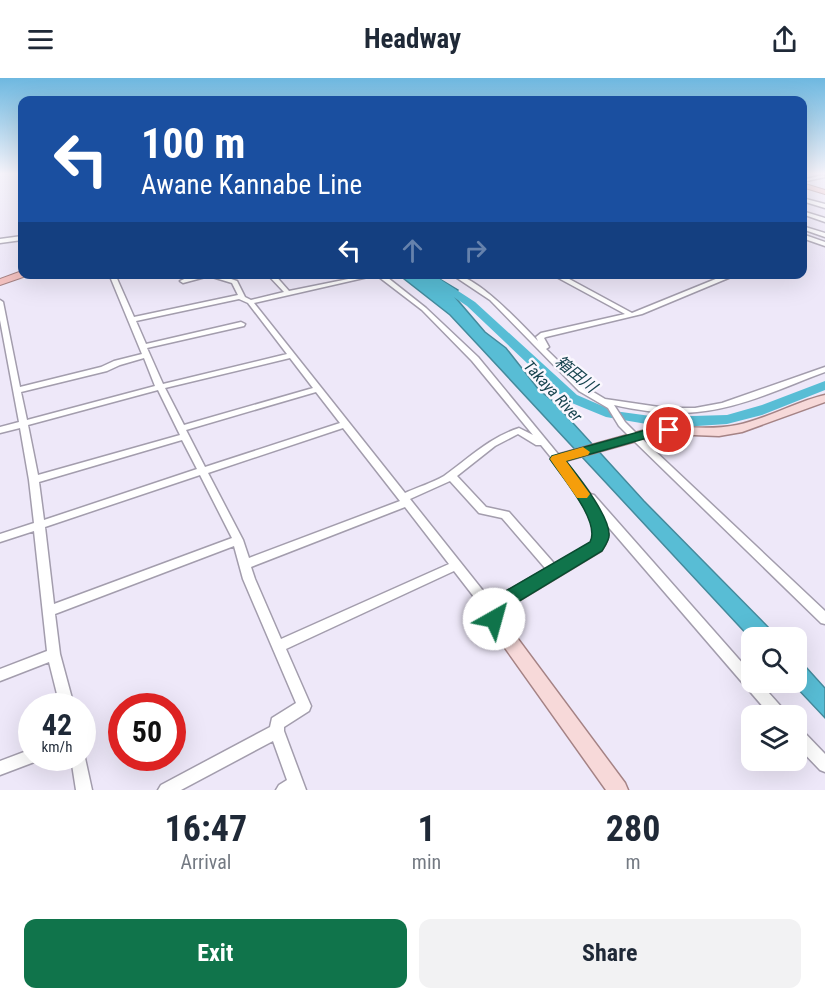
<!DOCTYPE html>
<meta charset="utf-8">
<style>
body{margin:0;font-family:"Roboto Condensed","Noto Sans JP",sans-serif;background:#f2f2f3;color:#1f2937;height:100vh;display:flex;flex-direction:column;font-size:22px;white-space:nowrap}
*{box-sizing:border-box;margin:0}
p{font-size:20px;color:#747a83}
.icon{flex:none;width:33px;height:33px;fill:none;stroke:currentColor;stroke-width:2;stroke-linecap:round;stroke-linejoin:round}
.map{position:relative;height:712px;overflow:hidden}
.panel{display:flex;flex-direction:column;background:#fff;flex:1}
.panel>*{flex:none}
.banner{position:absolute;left:18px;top:18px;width:789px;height:183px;border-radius:12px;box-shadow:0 6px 24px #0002;background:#1a4fa0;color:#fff;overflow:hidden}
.fabs{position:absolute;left:741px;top:549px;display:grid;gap:12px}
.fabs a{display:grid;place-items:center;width:66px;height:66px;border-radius:12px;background:#fff;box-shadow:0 6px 24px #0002;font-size:30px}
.speed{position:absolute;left:18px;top:615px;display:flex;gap:12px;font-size:30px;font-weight:700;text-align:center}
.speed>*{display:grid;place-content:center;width:78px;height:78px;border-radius:50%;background:#fff;box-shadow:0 6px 24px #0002;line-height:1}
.speed small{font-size:15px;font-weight:400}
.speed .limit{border:9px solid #d22;background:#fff;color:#111}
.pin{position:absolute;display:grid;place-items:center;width:51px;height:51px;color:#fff;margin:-26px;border:3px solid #fff;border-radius:50%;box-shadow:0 2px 6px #0007}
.me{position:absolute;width:66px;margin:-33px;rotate:38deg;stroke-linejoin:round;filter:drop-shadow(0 0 4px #0008)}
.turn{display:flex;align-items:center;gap:21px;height:126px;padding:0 24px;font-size:27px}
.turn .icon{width:78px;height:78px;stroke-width:2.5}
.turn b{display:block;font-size:42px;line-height:51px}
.lanes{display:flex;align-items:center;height:57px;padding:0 24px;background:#0003;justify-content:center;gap:30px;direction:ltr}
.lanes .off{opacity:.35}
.eta{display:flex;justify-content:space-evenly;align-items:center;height:102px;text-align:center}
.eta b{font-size:36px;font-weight:700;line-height:42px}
.action{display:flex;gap:12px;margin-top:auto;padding:12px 24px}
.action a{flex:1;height:69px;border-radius:12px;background:#10744b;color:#fff;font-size:24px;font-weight:700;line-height:69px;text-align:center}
.action a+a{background:#f2f2f3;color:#1f2937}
header{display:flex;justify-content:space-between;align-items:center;height:78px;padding:0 24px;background:#fff;font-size:27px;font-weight:700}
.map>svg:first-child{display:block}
.water{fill:#58bdd5;stroke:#448a9c;stroke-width:1.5}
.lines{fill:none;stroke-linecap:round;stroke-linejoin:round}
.stream{stroke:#448a9c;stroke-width:1.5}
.river{fill:#58bdd5;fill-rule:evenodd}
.minor-casing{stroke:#a39dad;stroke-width:3}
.major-casing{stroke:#a58385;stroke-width:3}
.highway-casing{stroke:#a58385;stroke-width:2}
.minor{fill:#fff;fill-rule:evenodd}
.major{fill:#f7d9d9;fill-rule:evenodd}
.highway{fill:#f2c0bf;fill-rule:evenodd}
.route{fill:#10744b;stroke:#0a4b31;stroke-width:1.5}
.slow{fill:#f59e0b}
.labels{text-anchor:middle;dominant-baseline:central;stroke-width:5;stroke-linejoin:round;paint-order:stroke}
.water-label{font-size:16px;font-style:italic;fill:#17444f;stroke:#faf7fe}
</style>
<header><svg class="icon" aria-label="menu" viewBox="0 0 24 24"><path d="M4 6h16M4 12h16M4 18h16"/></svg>Headway<svg class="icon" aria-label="share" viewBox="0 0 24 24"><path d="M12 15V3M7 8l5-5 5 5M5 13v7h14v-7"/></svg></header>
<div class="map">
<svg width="825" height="712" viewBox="0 0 825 712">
<rect width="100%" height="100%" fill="#eee8f9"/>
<path class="water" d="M399,197H433L458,212L455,219L485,254L506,270L539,312L553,323L644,423L778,559L751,561L478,267L450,237Z
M797,579L825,610V640L792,605L796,604Z"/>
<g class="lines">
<path class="stream" d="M673,196L677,199"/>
<path class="river" d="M419,196H432L475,224L577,317L614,333L658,339L727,337L762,327L825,303V312L762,337L727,346L682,349L658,348L606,339L567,323L467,228Z"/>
<g class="minor-casing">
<path id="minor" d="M823,97L825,99L802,104V102Z
M802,120L825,126V130L802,123Z
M802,133L825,140V144L802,136Z
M802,148L825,155V159L802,151Z
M802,156L825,164V168L802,160Z
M22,158V162L0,165V161Z
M109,196H115L134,239L238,217L232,205L209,198L183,205L180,203C199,193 217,196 237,203L245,219L251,222L284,214L267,196H274L289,213L368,197V199L254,225L405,415C418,409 432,405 444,398C468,381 490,359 519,350L533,357L472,283L422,232L375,196H383L426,230L478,279L562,381L557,384L554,383L541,367H536L518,356L495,368L457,398L486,429L509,434L559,491L561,494L559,497L555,499L551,497L502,440L479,435L450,403L410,421L496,529L498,533L496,537L492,538L488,537L454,493L286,571L311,628L309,633L284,649V653L306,712H276L279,707L287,702L273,663L181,712H158L161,707L270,649L272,640L296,625L243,501L234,468L55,536L60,576L74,628H60L49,584L0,603V591L47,573L34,453L0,464V456L34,445L29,402L20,350L0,355V349L19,344L0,242V222L3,224L20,309L101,289L114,283L142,276ZM239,221L248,225L287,276L163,306L147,270L244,248L245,246L241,244L146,266L136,243ZM144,280L155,308L27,342L21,314L107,293L120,287ZM290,280L313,310L184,347L165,310ZM158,312L180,357L38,397L28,347ZM316,314L340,345L205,389L186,352ZM343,350L400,423L249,480L243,462L208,395ZM182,362L197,391L44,442L39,404ZM200,397L232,460L54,526L45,449ZM405,429L449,486L281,561L255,501L251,489Z
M451,196C476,196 521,246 538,263L536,259L541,255L625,236L551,196H560L632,235L728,196H738L642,236L546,259L544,260L549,269L546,271L585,309L605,321L666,330H695L722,325L825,289V294C784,309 741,330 697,334C670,337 641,333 614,327L625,344L638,357L825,533V546L821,545L632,361L619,348L608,330L579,313L490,222Z
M590,416L594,417L752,596V604H759L785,633L787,638H771L586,423L585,420L586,417Z
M796,649L801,651L825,676V694L820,692L796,667Z
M32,671V680H39L37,683L0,697V683Z
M82,675L85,680L92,712H76L71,680H82Z"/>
</g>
<g class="major-casing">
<path id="major" d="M825,317V324L742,354L719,358L669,356L654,358L565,383C579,401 607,433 608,456C609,462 604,468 601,473L500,534L501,538L625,705L628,712H606L488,546L484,533L490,523L591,465C603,444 563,399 551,381L553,378L653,350C681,347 709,353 737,347C767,341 795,324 825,317Z"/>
</g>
<g class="highway-casing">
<path id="highway" d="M802,105L825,112V116L802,109Z
M22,193V196H27L26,198L0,207V201Z"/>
</g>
<use href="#minor" class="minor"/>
<use href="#major" class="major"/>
<use href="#highway" class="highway"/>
</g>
<linearGradient id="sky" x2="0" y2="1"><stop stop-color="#6eb8e0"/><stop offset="0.49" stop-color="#f7f5fc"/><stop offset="1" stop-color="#f7f5fc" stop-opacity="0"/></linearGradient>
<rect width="825" height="195" fill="url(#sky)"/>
<path class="route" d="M669,348L676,352L674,355L654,358L566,383C578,398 609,438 609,456C610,461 605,468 602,473L503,533L500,546L494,549L487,546L483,533L490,522L590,464C601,444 562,399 550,381L552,378L653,350Z"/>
<path class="slow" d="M583,369L590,374L588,377L566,383L590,416L587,420H577L550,381L552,378Z"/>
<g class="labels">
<g class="water-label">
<text transform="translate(576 296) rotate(39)">箱田川</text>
<text transform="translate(553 313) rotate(47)">Takaya River</text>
</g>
</g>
</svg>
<div class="fabs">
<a><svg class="icon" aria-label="search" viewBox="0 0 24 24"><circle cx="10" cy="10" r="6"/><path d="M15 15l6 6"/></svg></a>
<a><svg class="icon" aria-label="layers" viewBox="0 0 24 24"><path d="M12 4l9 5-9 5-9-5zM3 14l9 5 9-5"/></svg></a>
</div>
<div class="speed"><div>42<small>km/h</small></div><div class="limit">50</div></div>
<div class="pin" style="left:669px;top:352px;background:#d93025"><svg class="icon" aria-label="arrive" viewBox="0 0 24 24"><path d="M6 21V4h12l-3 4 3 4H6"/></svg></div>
<svg class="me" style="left:494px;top:541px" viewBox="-20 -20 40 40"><circle r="19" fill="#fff"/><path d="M0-13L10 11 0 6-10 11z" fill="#10744b"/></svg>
<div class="banner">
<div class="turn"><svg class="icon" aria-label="left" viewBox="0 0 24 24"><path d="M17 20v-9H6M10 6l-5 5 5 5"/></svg><div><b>100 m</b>Awane Kannabe Line</div></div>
<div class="lanes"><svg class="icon" aria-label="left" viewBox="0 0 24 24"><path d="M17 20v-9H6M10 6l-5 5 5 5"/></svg><svg class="icon off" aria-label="ahead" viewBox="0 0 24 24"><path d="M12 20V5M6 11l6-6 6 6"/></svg><svg class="icon off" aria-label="right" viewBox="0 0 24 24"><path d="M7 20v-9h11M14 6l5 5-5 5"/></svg></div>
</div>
</div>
<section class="panel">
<div class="eta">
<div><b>16:47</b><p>Arrival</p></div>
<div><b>1</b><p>min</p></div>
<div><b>280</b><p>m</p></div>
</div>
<div class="action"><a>Exit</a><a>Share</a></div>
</section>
